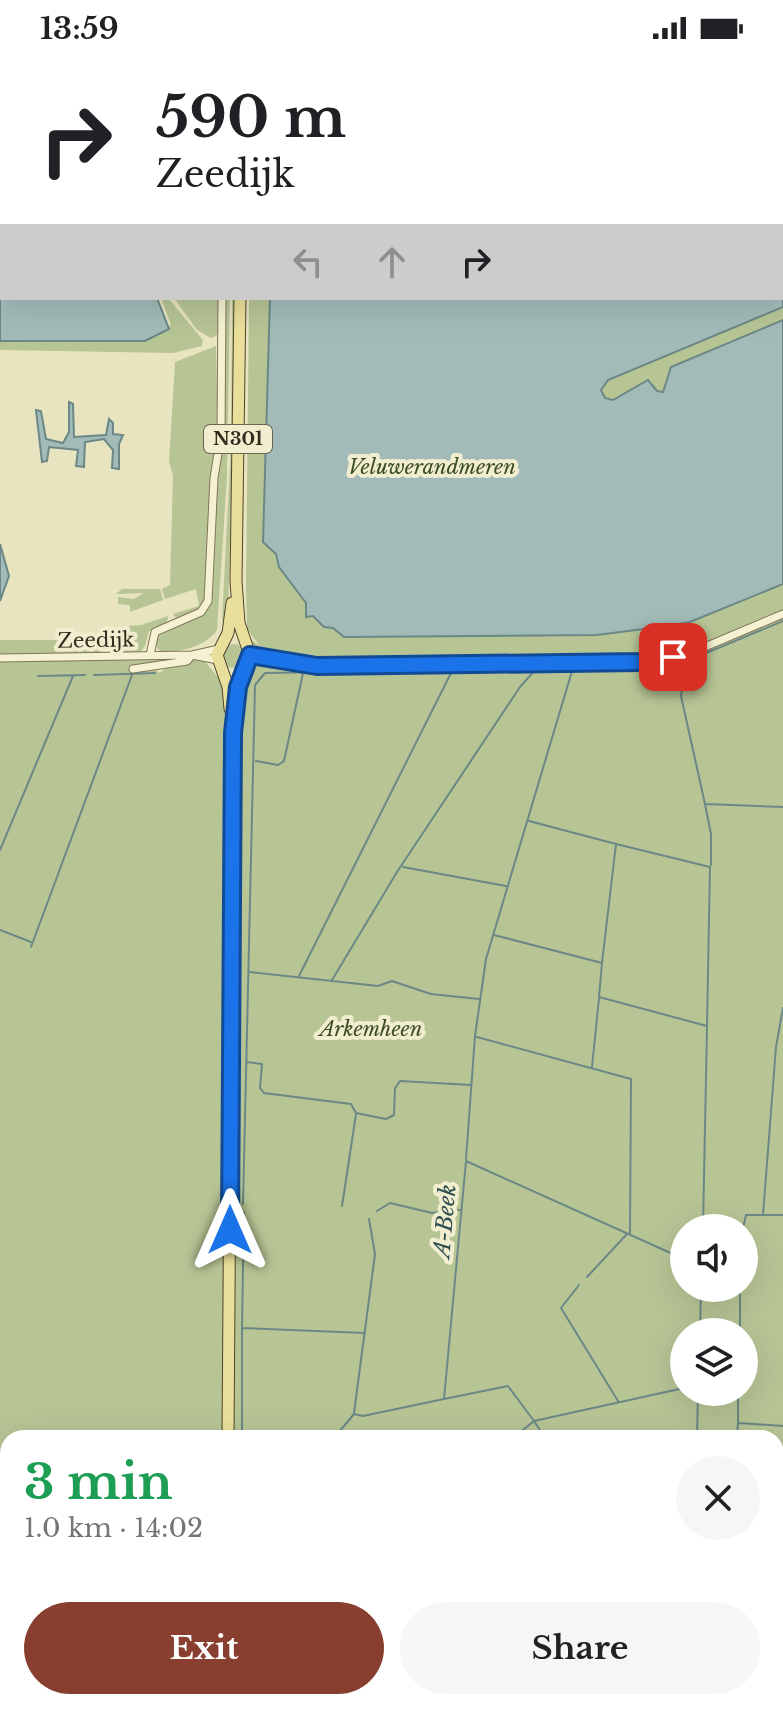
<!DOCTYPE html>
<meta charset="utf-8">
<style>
body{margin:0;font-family:"Libre Baskerville",serif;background:#f6f6f6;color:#202124;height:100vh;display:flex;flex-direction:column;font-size:30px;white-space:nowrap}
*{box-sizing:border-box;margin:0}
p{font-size:26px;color:#757577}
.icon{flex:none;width:44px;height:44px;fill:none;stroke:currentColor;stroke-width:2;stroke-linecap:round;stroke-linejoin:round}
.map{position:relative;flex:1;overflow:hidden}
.sheet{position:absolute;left:0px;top:1374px;width:784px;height:280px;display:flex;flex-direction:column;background:#fff;border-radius:24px 24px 0 0;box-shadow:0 8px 32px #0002}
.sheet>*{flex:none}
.hud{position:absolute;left:0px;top:0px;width:784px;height:244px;box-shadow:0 8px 32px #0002;background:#fff;color:#202124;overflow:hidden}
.controls{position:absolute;left:670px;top:1158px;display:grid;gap:16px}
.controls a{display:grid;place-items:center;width:88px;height:88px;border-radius:50%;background:#fff;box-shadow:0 8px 32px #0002;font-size:40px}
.pin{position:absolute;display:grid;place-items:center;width:68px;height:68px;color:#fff;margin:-34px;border-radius:16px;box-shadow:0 4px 12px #0006}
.me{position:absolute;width:88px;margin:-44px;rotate:0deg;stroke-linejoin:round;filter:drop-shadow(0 0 6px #0008)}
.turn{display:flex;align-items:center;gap:28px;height:168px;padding:0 24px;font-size:36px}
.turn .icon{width:104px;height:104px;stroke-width:2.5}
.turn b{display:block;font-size:56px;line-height:68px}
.lanes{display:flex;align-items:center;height:76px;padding:0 24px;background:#0003;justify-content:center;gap:40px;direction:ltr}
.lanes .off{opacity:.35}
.round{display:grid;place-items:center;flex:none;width:84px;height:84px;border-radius:42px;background:#f6f6f6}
.overview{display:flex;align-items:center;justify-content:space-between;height:136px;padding:0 24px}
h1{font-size:48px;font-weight:700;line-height:60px;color:#1e9e55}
.action{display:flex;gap:16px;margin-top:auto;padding:16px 24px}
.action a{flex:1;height:92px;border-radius:48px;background:#893f2f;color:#fff;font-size:32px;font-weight:700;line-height:92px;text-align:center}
.action a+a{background:#f6f6f6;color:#202124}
.status{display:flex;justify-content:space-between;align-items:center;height:56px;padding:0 40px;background:#fff;direction:ltr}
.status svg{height:22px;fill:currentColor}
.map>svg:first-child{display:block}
.green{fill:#b7c595;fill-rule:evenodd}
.water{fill:#a2bbb9;stroke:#6b8886;stroke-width:2}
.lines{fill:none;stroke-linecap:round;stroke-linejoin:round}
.stream{stroke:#6b8886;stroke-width:2}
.street-casing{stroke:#80755a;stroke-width:9}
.primary-casing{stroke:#4e432e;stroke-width:13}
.street{stroke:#f5f1d2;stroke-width:7}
.primary{stroke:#eadf9a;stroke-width:11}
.route-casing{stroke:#114b97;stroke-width:20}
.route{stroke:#1a73e8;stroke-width:14}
.labels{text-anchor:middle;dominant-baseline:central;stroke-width:8;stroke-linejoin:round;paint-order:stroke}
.shield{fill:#f1edcf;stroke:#6b6452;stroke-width:2}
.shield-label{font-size:18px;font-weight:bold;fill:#312a1d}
.park-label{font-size:20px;font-style:italic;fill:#3b4c25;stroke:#f1edcf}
.street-label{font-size:20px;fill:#312a1d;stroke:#f1edcf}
.water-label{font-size:22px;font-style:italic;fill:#2d4c50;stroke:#f1edcf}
</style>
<div class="status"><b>13:59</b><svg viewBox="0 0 49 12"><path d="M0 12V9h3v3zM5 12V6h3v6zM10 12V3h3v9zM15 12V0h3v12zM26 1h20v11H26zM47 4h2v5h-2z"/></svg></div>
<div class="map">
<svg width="783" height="1654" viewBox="0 0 783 1654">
<rect width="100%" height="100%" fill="#e9e4c0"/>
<path class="green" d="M252,0H783V526L762,536L783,528V1654H0V604L184,601L156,613L159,617C167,610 191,602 204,604L217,620L246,619L257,606L250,583L259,589L247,573L246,528L249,242H782V2ZM684,1172H744V1232H684ZM684,1276H744V1336H684ZM8,1382H776V1646H8Z
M161,242H168L203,284L202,290L173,297L0,294V285H145L171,269Z
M174,242H219V278L211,282L197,274Z
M224,242H230L227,421L217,574C207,590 179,597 161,596L154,588L156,581L204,558L210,549L212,480L222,391Z
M232,242H236L228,564H222L231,388Z
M216,290L218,379L211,422L206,543L201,553L177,563L173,558L199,550L196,533L165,543L162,533L170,529L173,419L169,406L175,306Z
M122,533H160L163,544L130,556V549L118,548V541L134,543L144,537L116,538Z
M168,560L167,567L149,575L145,590L140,596L127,597L119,592L117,571L141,569Z
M0,584H111L106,594L97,597L0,599Z
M222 600a12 12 0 1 1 24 0a12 12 0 1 1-24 0Z"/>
<path class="water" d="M0,0H229V2H2V189Z
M360,0H783V251L608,324L601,334L605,342L613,344L648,324L657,335L663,336L671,311L783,264V528L690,566L659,571L597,579L344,581L333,572L324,571L313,560L306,561V547L279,511L276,498L263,486L270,242H782V2Z
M0,228L2,242H157L169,273L145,285H0Z
M69,346L73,348L74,381L106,379L109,363L113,367V378L123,379L119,388V413L112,412L113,394L104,383L85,386L84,411L76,410L78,394L49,391L47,405L42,406L36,354L41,355L46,383L63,387L69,376Z
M0,488L9,520L0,545Z"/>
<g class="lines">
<path class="stream" d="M687,605L681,640L705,748
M94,619L155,617
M38,620L85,619
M256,705L278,709L284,705L303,617
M0,794L73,620
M711,809V778L705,748L783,751
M403,811L506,830
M0,874L31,886
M494,879L602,907L616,788L529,765
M31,891L132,619
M602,907L599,941L707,970L710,811L616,788
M250,916L378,930L392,925L431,938L479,943
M299,920L451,617
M332,924L397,816L520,631L535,614
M477,981L631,1023L630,1177
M247,1006L262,1008L260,1032L264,1037L351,1048L356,1057L386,1063L394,1059L395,1032L400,1025L471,1029
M592,1011L599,942
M466,1103L475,980L486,903L572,615
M243,1148L255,629L265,617L656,611L687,605L783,565
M342,1150L356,1058
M377,1155L390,1147L432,1157L460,1154
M763,1159L776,991L783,952
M703,1172L707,971
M743,1172L746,1159H783
M587,1221L627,1178
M579,1229L561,1252L618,1345
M242,1271L244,1156
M700,1276L701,1232
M740,1276V1232
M444,1343L508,1330L534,1365L684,1332
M354,1357L375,1198L369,1163
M738,1366V1336
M242,1382V1272L365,1277
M334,1382L354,1358L363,1360L444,1343L466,1105L684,1203
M513,1382L534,1365L545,1382
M697,1382L698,1336
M737,1382L738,1367L783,1370
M776,1565L783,1573
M258,1646L259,1654
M595,1646L601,1654
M606,1646L611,1654
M492,1654L493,1646
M632,1654L638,1646
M715,1654L721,1646"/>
<g class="street-casing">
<path id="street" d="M150,599L155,576L201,556L208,545L214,422L221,379L222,242
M250,599L317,610L641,606L700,593L783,558
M0,602L192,599L218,604
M133,613L187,605L192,599L219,593
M246,1646L247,1654"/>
</g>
<g class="primary-casing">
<path id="primary" d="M243,2V0
M230,653L228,631L217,599L228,577L232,547
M228,1382L233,677L238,631L250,599L239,567L236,525L240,242
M235,1646L236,1654"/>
</g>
<use href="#street" class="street"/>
<use href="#primary" class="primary"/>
</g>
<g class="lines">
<g class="route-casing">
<path id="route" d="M230,1174L233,677L238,631L250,599L317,610L641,606L673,601"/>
</g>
<use href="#route" class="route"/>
</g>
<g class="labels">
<rect class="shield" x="204" y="369" width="68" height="28" rx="6"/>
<g class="shield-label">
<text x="238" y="383">N301</text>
</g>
<g class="park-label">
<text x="432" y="411">Veluwerandmeren</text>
<text x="371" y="973">Arkemheen</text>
</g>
<g class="street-label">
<text transform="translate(96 584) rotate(-1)">Zeedijk</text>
</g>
<g class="water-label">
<text transform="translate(445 1165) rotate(-85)">A-Beek</text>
</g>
</g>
</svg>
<div class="controls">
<a><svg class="icon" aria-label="sound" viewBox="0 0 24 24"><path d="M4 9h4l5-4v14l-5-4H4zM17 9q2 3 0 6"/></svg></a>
<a><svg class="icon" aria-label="layers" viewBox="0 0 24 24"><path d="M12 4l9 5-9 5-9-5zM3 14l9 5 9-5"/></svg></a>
</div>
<div class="pin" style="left:673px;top:601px;background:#d93025"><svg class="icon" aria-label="arrive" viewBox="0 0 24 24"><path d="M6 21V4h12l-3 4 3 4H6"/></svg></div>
<svg class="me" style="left:230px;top:1174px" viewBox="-20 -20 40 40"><path d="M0-17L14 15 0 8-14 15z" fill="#1a73e8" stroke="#fff" stroke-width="4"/></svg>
<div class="hud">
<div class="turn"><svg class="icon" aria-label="right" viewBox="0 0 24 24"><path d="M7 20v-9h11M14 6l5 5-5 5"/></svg><div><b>590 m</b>Zeedijk</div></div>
<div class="lanes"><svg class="icon off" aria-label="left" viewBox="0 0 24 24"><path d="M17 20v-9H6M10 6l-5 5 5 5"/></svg><svg class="icon off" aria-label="ahead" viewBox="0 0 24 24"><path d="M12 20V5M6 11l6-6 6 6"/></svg><svg class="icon" aria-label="right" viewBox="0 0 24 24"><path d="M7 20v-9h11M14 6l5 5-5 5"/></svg></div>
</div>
<section class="sheet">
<div class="overview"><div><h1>3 min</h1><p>1.0 km · 14:02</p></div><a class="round"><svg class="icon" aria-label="close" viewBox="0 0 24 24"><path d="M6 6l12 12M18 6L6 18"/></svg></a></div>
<div class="action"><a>Exit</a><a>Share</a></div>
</section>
</div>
